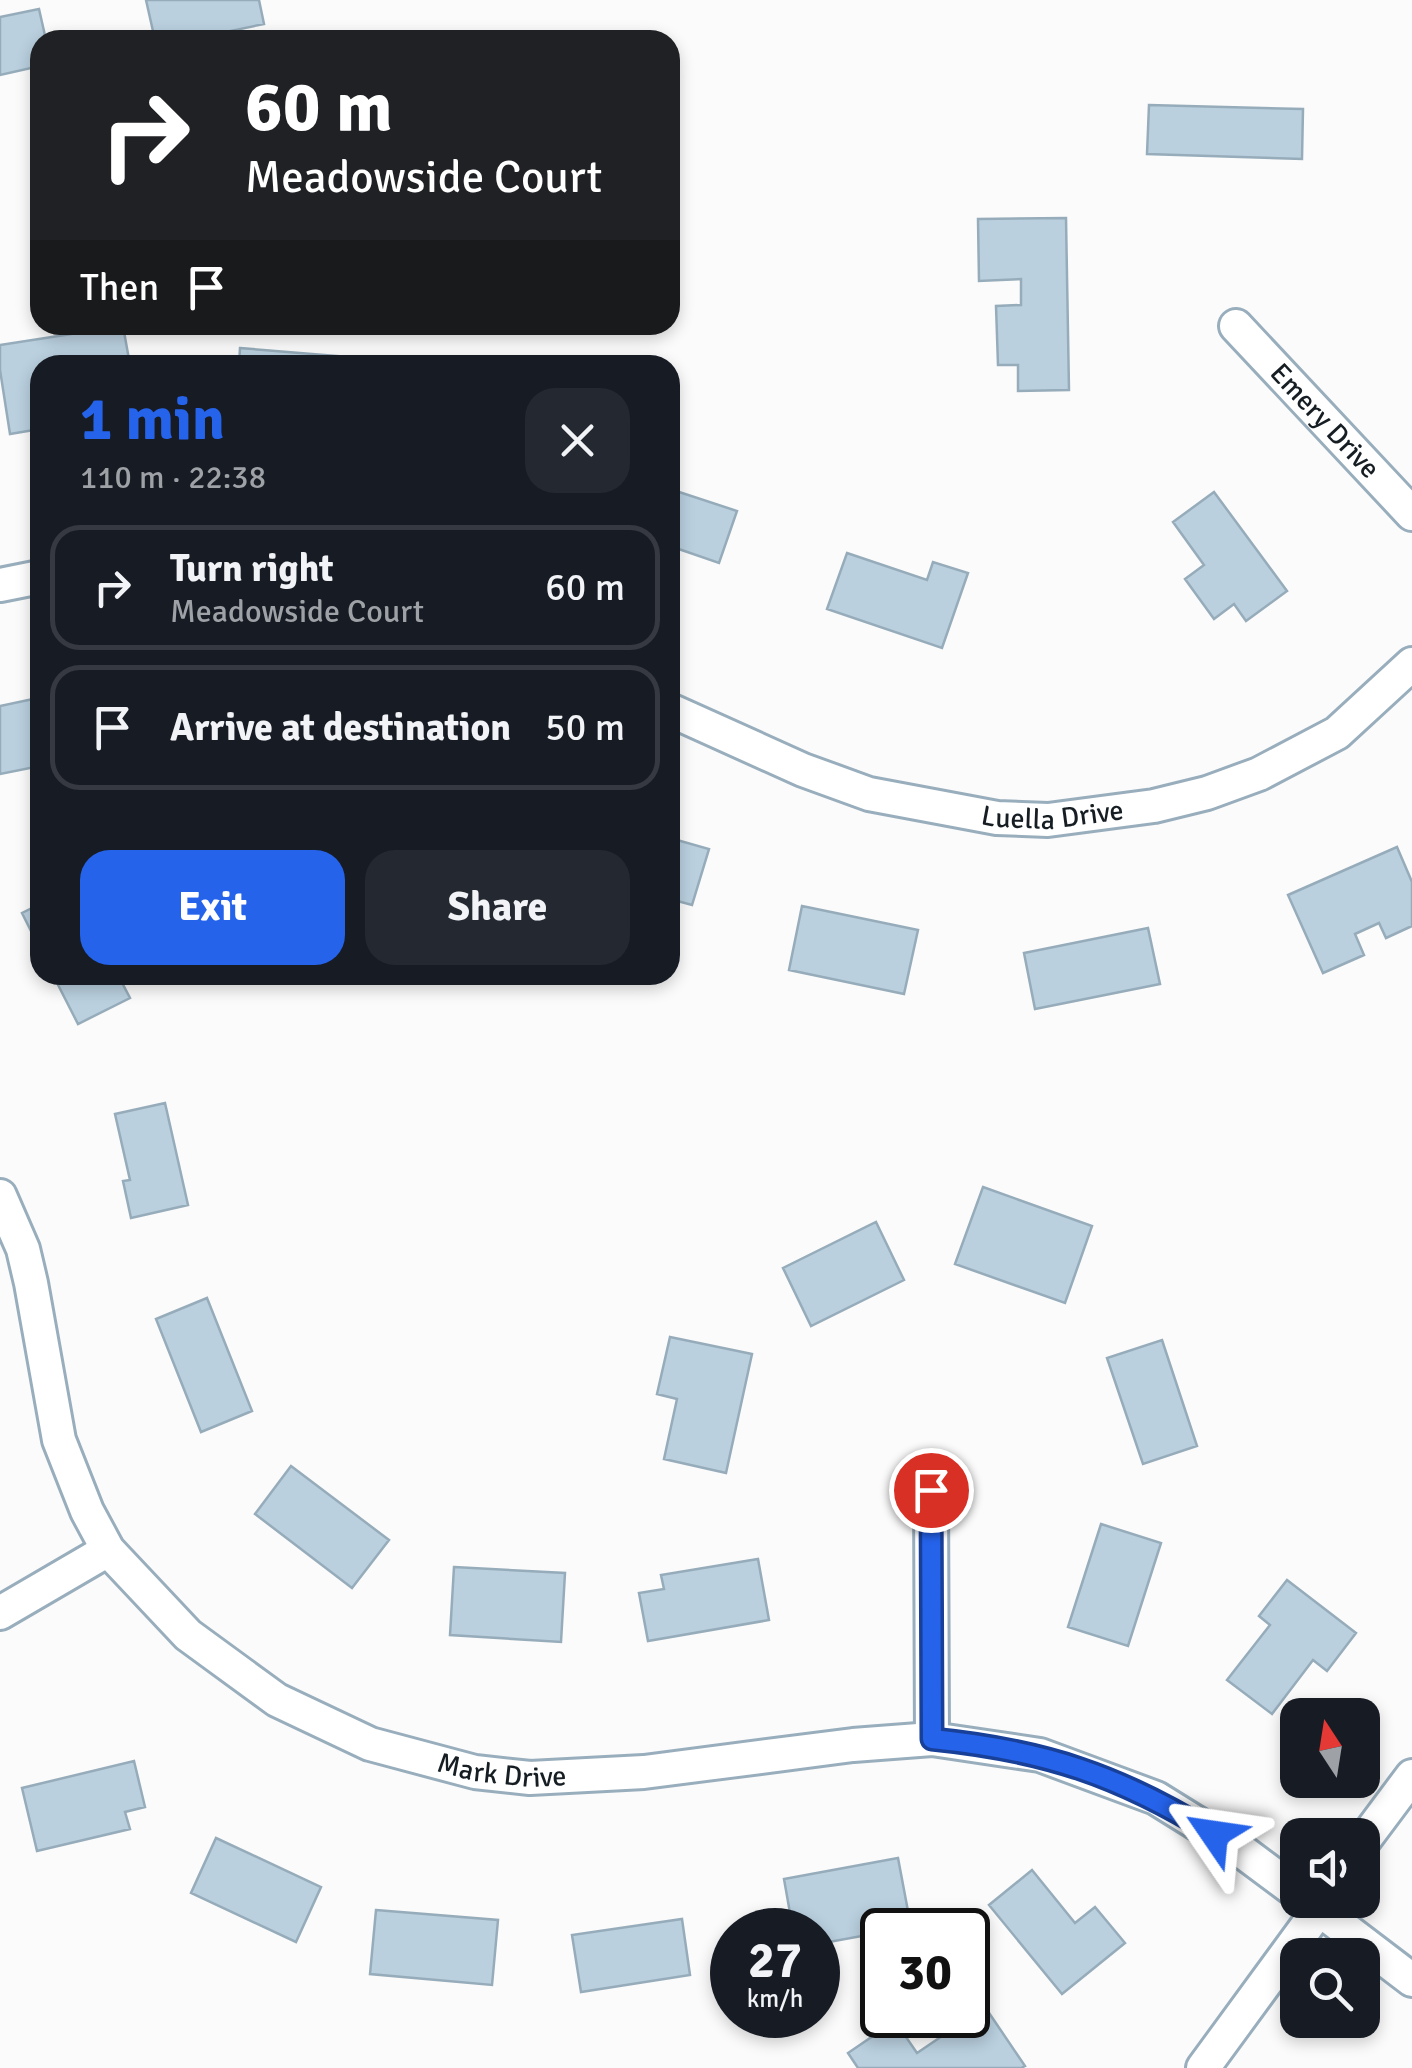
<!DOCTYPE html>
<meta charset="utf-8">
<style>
body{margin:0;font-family:Signika,sans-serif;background:#242831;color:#f1f3f6;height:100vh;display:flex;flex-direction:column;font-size:38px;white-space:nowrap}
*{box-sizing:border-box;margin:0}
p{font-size:32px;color:#9ea1a6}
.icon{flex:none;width:55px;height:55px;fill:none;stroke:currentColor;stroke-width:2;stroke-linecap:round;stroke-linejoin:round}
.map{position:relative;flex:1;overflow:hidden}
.drawer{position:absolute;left:30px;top:355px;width:650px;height:630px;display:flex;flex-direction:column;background:#171b24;border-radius:30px;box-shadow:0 5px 15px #0003}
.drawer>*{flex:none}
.hud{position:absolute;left:30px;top:30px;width:650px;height:305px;border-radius:30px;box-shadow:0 5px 15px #0003;background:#202124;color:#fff;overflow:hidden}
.needle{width:65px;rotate:348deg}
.fabs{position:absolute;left:1280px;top:1698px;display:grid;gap:20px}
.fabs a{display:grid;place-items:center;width:100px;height:100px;border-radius:20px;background:#171b24;box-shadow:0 5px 15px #0003;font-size:50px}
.speed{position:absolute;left:710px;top:1908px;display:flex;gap:20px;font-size:50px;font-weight:700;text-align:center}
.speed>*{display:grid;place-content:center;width:130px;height:130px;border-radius:50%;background:#171b24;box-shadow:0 5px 15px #0003;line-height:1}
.speed small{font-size:25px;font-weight:400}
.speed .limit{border:5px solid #111;border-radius:15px;background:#fff;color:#111}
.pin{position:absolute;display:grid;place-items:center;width:85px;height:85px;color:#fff;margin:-42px;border:5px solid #fff;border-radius:50%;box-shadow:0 2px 10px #0007}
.me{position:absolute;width:110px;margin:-55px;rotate:302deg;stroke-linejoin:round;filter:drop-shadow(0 0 8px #0008)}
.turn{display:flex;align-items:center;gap:35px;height:210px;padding:0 50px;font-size:45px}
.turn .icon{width:130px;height:130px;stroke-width:2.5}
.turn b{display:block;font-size:70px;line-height:85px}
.then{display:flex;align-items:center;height:95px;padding:0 50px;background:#0003;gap:20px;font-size:38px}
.round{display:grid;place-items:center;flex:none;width:105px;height:105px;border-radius:30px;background:#242831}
.head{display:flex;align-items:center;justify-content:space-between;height:170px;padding:0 50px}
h1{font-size:60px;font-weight:700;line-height:75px;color:#2563eb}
.cta{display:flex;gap:20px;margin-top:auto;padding:20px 50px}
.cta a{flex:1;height:115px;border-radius:30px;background:#2563eb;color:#fff;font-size:40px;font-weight:700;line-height:115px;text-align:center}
.cta a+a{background:#242831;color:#f1f3f6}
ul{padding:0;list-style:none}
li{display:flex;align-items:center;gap:30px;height:125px;margin:0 20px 15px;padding:0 30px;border:5px solid #363941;border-radius:30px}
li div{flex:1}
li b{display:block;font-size:38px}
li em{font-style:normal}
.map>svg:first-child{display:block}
.building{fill:#bad0df;stroke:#96acba;stroke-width:2.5}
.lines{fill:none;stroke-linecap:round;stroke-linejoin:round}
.minor-casing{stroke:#99aebd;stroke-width:38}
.minor{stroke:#fff;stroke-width:32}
.route-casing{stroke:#184099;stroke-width:25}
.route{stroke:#2563eb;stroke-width:18}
.labels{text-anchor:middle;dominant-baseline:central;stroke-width:8;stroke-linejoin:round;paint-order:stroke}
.street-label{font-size:28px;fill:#161e23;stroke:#fff}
</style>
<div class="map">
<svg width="1412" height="2068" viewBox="0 0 1412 2068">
<rect width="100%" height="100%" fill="#fbfbfb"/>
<path class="building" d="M146,0H259L264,24L187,40H155Z
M39,9L46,40H40V66L0,75V17Z
M1149,105L1303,109L1302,159L1147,154Z
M1066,218L1069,390L1018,391V365H998L996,306L1021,305V279L979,281L978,219Z
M123,326L130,365H40V429L10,434L0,370V345Z
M240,348L360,358V365H239Z
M670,489L737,511L719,563L670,546Z
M1214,492L1287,591L1246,621L1234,604L1214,619L1185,579L1204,565L1173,522Z
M847,553L927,580L933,562L968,573L942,648L827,609Z
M33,699L40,732V766L0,774V706Z
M670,838L709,849L692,905L670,899Z
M1397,847L1412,882V926L1386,938L1379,923L1355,934L1364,955L1323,973L1288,895Z
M40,904V949L22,913Z
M802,906L918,930L904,994L789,970Z
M1148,928L1160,984L1035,1009L1024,953Z
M53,975H118L130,998L78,1024Z
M165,1103L188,1205L131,1218L123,1181L130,1180L115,1114Z
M983,1187L1092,1226L1065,1303L955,1264Z
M876,1222L904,1280L811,1326L783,1268Z
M207,1298L252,1411L201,1432L156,1319Z
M670,1337L752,1354L726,1473L664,1459L677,1399L657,1394Z
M1162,1340L1197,1446L1143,1464L1107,1358Z
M291,1466L389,1540L352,1588L255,1514Z
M1101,1524L1161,1543L1128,1646L1068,1627Z
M758,1559L769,1620L648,1641L639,1593L664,1589L661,1575Z
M454,1567L565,1573L561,1642L450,1635Z
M1287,1580L1356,1633L1327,1671L1313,1660L1272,1714L1227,1680L1270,1625L1259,1616Z
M134,1761L145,1807L125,1812L130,1829L37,1851L22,1788Z
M216,1838L321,1887L296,1942L191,1893Z
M898,1858L911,1927L818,1944V1930H793L784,1879Z
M1032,1870L1075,1923L1095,1907L1125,1943L1062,1994L989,1905Z
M376,1910L498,1920L492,1985L370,1974Z
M682,1919L690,1975L581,1992L572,1935Z
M985,2007L1025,2066L1021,2068H858L848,2053L895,2021L917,2053Z"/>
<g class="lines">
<g class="minor-casing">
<g id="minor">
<path id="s1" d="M1236,326L1412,514"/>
<path d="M0,585L40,577"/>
<path id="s2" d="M670,710L803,770L869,794L997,818L1048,820L1154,806L1207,793L1259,774L1337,733L1412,664"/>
<path id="s3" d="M0,1196L23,1249L31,1283L59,1440L87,1511L108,1550L188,1635L277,1700L370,1744L475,1772L530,1778L644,1772L853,1745L932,1739L1040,1755L1156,1798L1243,1852L1298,1893"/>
<path d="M931,1490L932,1739"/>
<path d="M0,1613L108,1550"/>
<path d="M1362,1843L1412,1776"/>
<path d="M1307,1900L1412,1980"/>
<path d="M1203,2068L1326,1900"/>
</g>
</g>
<use href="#minor" class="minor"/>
</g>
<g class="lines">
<g class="route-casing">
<path id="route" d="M931,1490L932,1739C1043,1750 1119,1775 1214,1834"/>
</g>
<use href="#route" class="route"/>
</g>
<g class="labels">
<g class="street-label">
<text stroke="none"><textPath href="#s1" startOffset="130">Emery Drive</textPath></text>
<text stroke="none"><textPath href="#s2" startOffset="402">Luella Drive</textPath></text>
<text stroke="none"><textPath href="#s3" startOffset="838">Mark Drive</textPath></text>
</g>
</g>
</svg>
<div class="fabs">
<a><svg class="needle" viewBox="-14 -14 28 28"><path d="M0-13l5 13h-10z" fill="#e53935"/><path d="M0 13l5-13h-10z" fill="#9ea1a6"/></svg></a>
<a><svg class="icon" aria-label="sound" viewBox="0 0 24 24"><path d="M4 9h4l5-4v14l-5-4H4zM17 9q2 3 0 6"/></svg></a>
<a><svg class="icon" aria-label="search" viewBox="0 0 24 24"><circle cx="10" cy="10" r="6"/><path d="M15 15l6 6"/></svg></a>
</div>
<div class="speed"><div>27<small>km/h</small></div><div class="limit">30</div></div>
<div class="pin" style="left:931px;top:1490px;background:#d93025"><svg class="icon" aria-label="arrive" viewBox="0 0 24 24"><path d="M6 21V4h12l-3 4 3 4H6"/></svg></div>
<svg class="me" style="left:1214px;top:1834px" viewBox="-20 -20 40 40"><path d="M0-17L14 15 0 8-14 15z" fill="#2563eb" stroke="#fff" stroke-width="4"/></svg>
<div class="hud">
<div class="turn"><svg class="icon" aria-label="right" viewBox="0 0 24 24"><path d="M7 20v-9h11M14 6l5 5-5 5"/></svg><div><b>60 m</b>Meadowside Court</div></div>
<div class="then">Then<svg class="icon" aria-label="arrive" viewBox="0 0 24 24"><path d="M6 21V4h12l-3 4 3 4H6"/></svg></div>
</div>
<section class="drawer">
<div class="head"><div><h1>1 min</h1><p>110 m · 22:38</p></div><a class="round"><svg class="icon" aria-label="close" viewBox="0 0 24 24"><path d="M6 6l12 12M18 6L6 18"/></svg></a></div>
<ul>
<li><svg class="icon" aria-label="right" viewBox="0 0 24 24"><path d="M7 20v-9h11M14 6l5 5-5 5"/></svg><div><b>Turn right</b><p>Meadowside Court</p></div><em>60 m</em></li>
<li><svg class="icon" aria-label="arrive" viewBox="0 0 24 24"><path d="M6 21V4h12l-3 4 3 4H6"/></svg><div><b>Arrive at destination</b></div><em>50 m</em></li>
</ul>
<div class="cta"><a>Exit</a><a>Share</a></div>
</section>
</div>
